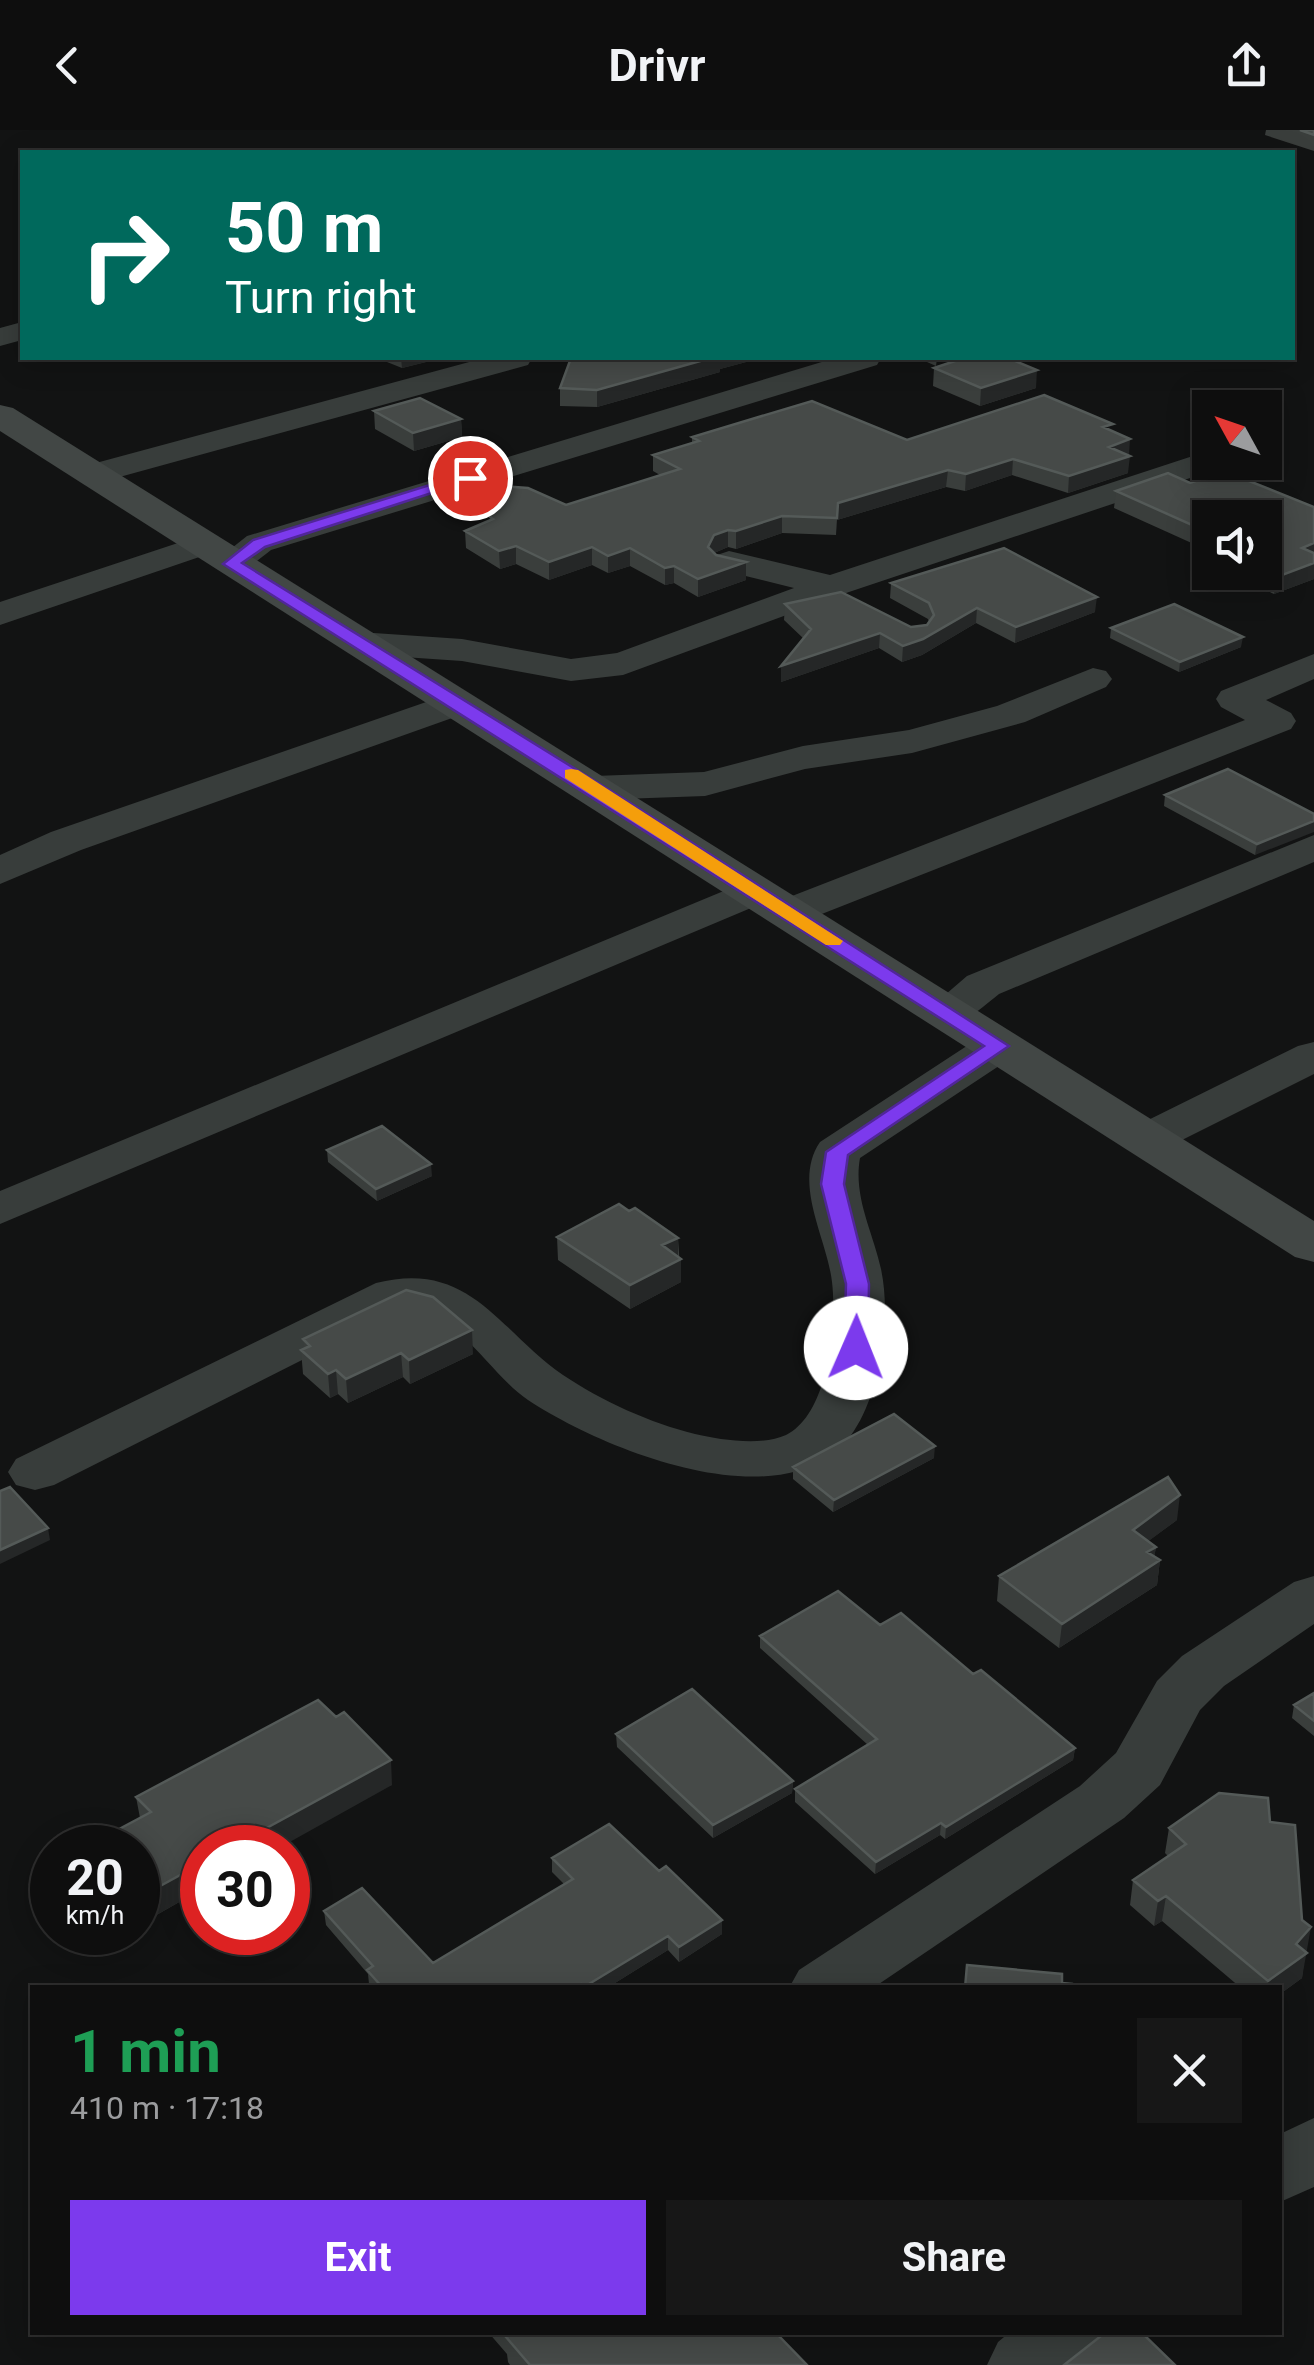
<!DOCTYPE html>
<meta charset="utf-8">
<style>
body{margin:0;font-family:Roboto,sans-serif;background:#171717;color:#f1f3f6;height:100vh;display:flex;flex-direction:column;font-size:38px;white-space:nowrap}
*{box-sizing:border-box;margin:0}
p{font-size:32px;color:#9b9c9e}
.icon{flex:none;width:55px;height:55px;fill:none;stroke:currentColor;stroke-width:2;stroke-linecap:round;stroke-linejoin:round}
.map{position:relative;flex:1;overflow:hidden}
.sheet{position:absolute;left:30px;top:1855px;width:1252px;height:350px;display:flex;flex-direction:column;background:#0e0e0e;border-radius:0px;box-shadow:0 5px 25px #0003,0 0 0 2px #2e2e2e}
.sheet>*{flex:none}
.banner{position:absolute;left:20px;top:20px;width:1275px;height:210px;border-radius:0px;box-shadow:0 5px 25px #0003,0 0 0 2px #2e2e2e;background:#00695c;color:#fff;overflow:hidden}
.needle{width:65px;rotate:310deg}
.fabs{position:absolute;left:1192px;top:260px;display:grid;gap:20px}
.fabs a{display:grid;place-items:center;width:90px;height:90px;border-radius:0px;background:#0e0e0e;box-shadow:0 5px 25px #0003,0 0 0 2px #2e2e2e;font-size:50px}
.speed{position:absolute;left:30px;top:1695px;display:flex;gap:20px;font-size:50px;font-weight:700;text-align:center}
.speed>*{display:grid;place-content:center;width:130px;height:130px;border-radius:50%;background:#0e0e0e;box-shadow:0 5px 25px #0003,0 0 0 2px #2e2e2e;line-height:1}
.speed small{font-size:25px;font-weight:400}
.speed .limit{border:15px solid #d22;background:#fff;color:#111}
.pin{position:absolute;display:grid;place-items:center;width:85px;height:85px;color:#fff;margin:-42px;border:5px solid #fff;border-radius:50%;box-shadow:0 2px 10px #0007}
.me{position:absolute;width:110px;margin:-55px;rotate:1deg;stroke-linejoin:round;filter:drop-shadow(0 0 8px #0008)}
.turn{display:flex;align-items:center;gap:35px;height:210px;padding:0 40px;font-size:45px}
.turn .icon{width:130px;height:130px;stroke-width:2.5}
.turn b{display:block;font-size:70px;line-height:85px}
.round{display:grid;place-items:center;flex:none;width:105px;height:105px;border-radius:0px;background:#171717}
.summary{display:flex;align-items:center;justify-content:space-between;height:170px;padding:0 40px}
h1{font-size:60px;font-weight:700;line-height:75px;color:#1e9e55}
.primary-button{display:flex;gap:20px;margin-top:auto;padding:20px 40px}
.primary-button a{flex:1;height:115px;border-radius:0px;background:#7c3aed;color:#fff;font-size:40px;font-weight:700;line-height:115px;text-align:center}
.primary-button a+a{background:#171717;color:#f1f3f6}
header{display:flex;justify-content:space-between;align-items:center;height:130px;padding:0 40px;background:#0e0e0e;font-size:45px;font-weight:700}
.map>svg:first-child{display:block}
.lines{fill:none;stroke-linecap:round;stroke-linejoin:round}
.street{fill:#383d3b;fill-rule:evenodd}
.secondary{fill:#424745;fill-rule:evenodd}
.wall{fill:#3a3e3c}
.shaded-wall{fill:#252727}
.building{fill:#464a48;stroke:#545a58;stroke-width:2.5}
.route{fill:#7c3aed;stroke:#51269a;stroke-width:2.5}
.slow{fill:#f59e0b}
</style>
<header><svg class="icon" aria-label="back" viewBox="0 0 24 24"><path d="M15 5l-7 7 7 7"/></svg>Drivr<svg class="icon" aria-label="share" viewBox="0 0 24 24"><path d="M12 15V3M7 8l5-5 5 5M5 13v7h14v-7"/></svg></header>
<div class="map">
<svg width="1314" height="2235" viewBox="0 0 1314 2235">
<rect width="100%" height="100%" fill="#121313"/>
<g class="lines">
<path class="street" d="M22,192V210L0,216V198Z
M484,228H532L528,235L105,351H81L76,344L81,337Z
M835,228H881L877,235L271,420C254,433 241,446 219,440L213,433L247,406Z
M1205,322L1210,323V332H1221L1217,339L849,462L623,545L571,551L462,531L359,524L346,521L340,513L346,505L359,502L462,509L571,529L617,523L794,458L717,439L711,432L717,425L729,421L830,445Z
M202,405L214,408L219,415L214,422L0,495V472Z
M1314,524V549L1266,570L1291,583L1296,591L1291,599L804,791L789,795L774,791L768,782L774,773L1245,590L1221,577L1216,569L1221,561Z
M1093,538L1106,541L1112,549L1106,557L1025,592L912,623L805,639L705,666L594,670L580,667L574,658L580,649L594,646L704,642L803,616L909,600L997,576Z
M455,562L469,566L474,574L469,582L81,720L0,754V725L51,702Z
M1314,705V732L999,864C976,882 960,900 930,893L924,883L967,846Z
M755,748L770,752L776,761L770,770L0,1094V1061Z
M998,902L1014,906L1021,916L1014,926L860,1028C853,1067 873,1102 881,1139C888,1172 885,1211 877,1244C870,1274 855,1310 829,1327C750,1379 598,1316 528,1270C488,1243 457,1178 403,1179L54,1355L35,1360L16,1355L8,1342L16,1329L376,1153C470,1129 498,1200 563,1245C602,1271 650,1293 695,1304C720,1310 762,1316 786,1305C829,1284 837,1194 832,1152C827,1108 792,1053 820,1012L982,906Z
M1314,912V944L1164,1019L1147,1023L1130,1019L1123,1009L1130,999L1298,916Z
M1314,1446V1494L1224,1556L1200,1580L1160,1655L1124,1688L873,1858H789L799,1840L1080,1656L1116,1623L1157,1551L1182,1526L1294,1452Z
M1314,1988V2057L1280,2072V2004Z
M1010,2202H1103L1093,2225L1080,2235H987L998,2212Z"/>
<path class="secondary" d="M0,275L13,278L1314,1091V1132L1295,1127L0,301Z"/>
</g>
<path class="wall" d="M1266,0H1314V21L1265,5Z
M377,228H442L402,238Z
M571,228H761L720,239V242L597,277L560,276V258Z
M918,228H937L936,236Z
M934,238L1036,258L980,276L933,256Z
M374,281L461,289L462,307L414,321L375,299Z
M1112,301L1128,326V343L1068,363L1012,345L965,361L946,357L837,390L836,405L782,403L736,419L728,417L714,423L716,425L746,432V450L698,467L674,453L665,455L630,436L608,443L592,435L549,450L516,434L500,439L466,418L465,401L490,390V387L566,375L660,345L653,341V325L692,313V307L907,310Z
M1116,361L1314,377V449L1274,464L1226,442H1265L1210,388V435L1194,428L1196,415L1114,378Z
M891,453L1095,482L1015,513L976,493L922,525L902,532L879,518L781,552V536L804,509L784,490L785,474L911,497L927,495L929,492L928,489L890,468Z
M1111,498L1241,517L1179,542L1110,508Z
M1165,665L1314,684L1255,725L1164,676Z
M327,1020L432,1046L377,1071L328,1032Z
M629,1081L678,1108L681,1152L630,1179L558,1130L557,1107Z
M303,1209L473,1224L410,1254L403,1247L348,1273L338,1264L330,1268L303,1244L301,1220L304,1219Z
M934,1328L833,1382L793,1349V1337Z
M1177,1390L1148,1411L1156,1417L1154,1427L1160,1430L1157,1455L1059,1518L997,1471L999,1446Z
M880,1495L973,1544L1075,1618L1073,1630L945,1709L940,1705L875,1744L795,1672V1659L868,1615L760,1518V1506Z
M1314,1563V1606L1292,1588L1294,1575Z
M616,1604L793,1651L792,1663L713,1708L617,1617Z
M392,1655L202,1718V1759L146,1791L138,1782V1718H96L95,1712L140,1688L136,1667Z
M1270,1692L1302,1790L1305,1822L1302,1848L1280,1864V1858H1241L1162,1791L1154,1796L1130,1775L1133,1750L1168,1726L1165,1723L1169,1698Z
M552,1728L722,1804L679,1832L668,1820L607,1858H371L369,1854L368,1844L326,1795L324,1781L433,1833L564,1754L552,1742Z
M488,2202H775L807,2235H510L508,2232L507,2224Z"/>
<path class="shaded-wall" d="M401,228H442L402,238Z
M711,228H761L720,239V242L597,277V260Z
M1037,240L1036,258L980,276L981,258Z
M461,289L462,307L414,321L413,303Z
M1130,309L1129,326L1109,317Z
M1130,326L1128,343L1068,363L1069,346Z
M1013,329L1012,345L965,361L966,344Z
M948,340L946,357L837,390L836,405L838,373Z
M782,386V403L736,419V401Z
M728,400V417L714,423L708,417L714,405Z
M1314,413V429L1302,418Z
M516,416V434L500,439L499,421Z
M592,417V435L549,450V432Z
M630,418V436L608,443V426Z
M746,432V450L698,467V449Z
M1314,433V449L1274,464L1277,447Z
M674,436V453L665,455V438Z
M1097,467L1095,482L1015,513L1016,497Z
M977,478L976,493L922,525L902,532L903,516Z
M880,503L879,518L781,552V536Z
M1243,507L1241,517L1179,542L1180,532Z
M1314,691V702L1255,725L1257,714Z
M431,1034L432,1046L377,1071L376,1059Z
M678,1108V1130L681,1129V1152L630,1179V1155L662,1115Z
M472,1200L473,1224L410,1254L409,1230Z
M401,1223L403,1247L348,1273L346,1249Z
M336,1240L338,1264L330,1268L328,1244Z
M935,1316L934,1328L833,1382L834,1370Z
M1180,1365L1177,1390L1130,1425L1133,1400Z
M48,1398L50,1410L0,1434V1420Z
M1156,1417L1153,1434L1160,1430L1157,1455L1059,1518L1062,1494L1147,1422Z
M1075,1618L1073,1630L945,1709L946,1697Z
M391,1630L392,1655L279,1718H230Z
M793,1651L792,1663L713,1708V1695Z
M941,1693L940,1705L875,1744L876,1732Z
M202,1733V1759L146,1791L142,1766Z
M1166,1766L1162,1791L1154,1796L1158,1771Z
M722,1790V1804L679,1832V1817Z
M1311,1797L1302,1848L1280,1864V1858H1267L1268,1851Z
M668,1806V1820L607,1858H584Z"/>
<path class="building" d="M1300,0H1314V5Z
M571,228H711L597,260L560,258Z
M964,228H1008L1037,240L981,258L934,238Z
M1044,265L1113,294L1103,297L1130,309L1109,317L1130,326L1069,346L1013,329L966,344L948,340L838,373L837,388L782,386L736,401L728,400L714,405L708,417L716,425L746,432L698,449L674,436L665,438L630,418L608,426L592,417L549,432L516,416L499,421L465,401L493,389L490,387L499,356L528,358L566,375L680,339L653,325L699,311L692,307L812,271L907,310Z
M420,268L461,289L413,303L374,281Z
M1224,341L1314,377V413L1302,418L1314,423V433L1277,447L1265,442V388H1210V403L1116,361L1168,343L1190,353Z
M1210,407V417L1196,411Z
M1004,418L1097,467L1016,497L977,478L923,509L903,516L880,503L781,536L811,499L785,474L841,462L911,497L927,495L934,485L929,473L891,453Z
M1174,474L1243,507L1180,532L1111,498Z
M1228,639L1314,684V691L1257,714L1165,665Z
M382,996L431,1034L376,1059L327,1020Z
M619,1074L629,1081L635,1078L678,1108L662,1115L681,1129L630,1155L557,1107Z
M406,1160L433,1167L472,1200L409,1230L401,1223L346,1249L336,1240L328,1244L301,1220L310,1216L303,1209Z
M894,1284L935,1316L834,1370L793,1337Z
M1168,1347L1180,1365L1133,1400L1156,1417L1147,1422L1160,1430L1062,1494L999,1446Z
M10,1357L48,1398L0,1420V1361Z
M838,1461L880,1495L901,1483L973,1544L981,1540L1075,1618L946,1697L941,1693L876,1732L795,1659L877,1609L760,1506Z
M692,1559L793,1651L713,1695L616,1604Z
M1314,1563V1591L1294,1575Z
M318,1570L336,1587L344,1582L391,1630L230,1718H202V1733L142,1766L138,1761V1718H99L95,1712L151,1682L136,1667Z
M1219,1663L1268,1668L1270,1692L1295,1695L1302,1790L1311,1797L1296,1814L1307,1823L1268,1851L1166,1766L1158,1771L1133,1750L1186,1714L1169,1698Z
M609,1694L659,1741L666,1736L722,1790L679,1817L668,1806L584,1857L581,1854L575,1858H383L367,1840L373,1836L324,1781L362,1758L433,1833L573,1749L552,1728Z
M967,1835L1062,1844V1853L1072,1854V1858H965Z
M509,2202H775L807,2235H530L506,2207L511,2205Z
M1106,2202H1141L1175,2235H1064Z"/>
<path class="route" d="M465,344L478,348L265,417L242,433L624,669L1009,916L848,1025L844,1054L869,1154L868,1218L865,1223H848L844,1218L846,1154L821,1054L826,1022L984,916L223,434L253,410Z"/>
<path class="slow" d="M571,639L578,640L843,811L840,815H826L565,648V640Z"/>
</svg>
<div class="fabs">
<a><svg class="needle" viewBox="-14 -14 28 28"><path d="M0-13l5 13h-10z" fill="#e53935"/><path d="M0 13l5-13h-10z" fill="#9b9c9e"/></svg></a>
<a><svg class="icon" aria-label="sound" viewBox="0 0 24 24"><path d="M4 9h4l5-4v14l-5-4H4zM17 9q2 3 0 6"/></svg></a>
</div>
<div class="speed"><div>20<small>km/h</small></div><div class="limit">30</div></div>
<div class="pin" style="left:470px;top:348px;background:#d93025"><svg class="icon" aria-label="arrive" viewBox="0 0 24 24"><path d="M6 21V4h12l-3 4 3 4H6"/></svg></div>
<svg class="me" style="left:856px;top:1218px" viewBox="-20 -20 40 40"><circle r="19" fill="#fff"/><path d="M0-13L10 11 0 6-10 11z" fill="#7c3aed"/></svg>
<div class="banner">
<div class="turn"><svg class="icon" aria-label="right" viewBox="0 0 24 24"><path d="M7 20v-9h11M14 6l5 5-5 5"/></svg><div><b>50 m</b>Turn right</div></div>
</div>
<section class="sheet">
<div class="summary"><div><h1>1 min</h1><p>410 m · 17:18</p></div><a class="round"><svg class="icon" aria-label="close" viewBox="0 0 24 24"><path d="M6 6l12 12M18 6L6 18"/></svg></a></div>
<div class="primary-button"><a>Exit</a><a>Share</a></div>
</section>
</div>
